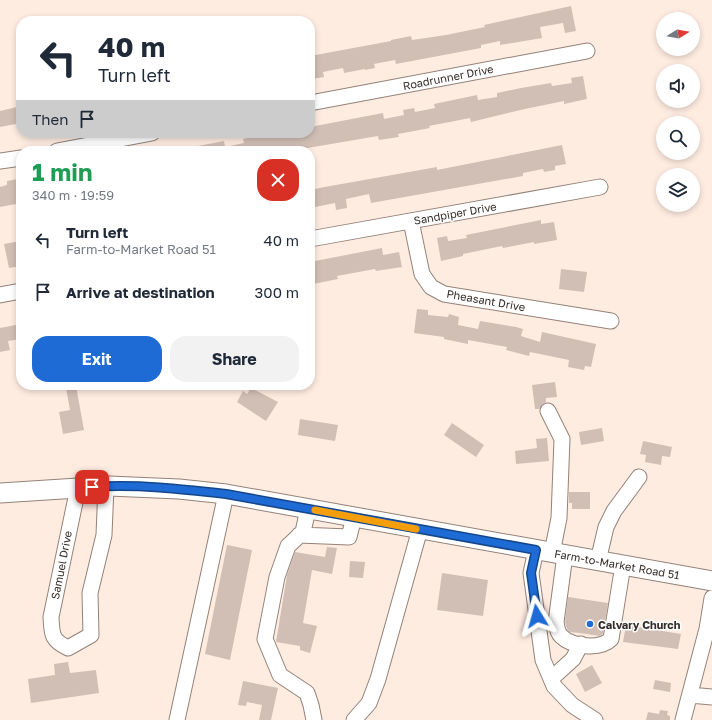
<!DOCTYPE html>
<meta charset="utf-8">
<style>
body{margin:0;font-family:"Golos Text",sans-serif;background:#f2f2f3;color:#1f2937;height:100vh;display:flex;flex-direction:column;font-size:15px;white-space:nowrap}
*{box-sizing:border-box;margin:0}
p{font-size:13px;color:#747a83}
.icon{flex:none;width:22px;height:22px;fill:none;stroke:currentColor;stroke-width:2;stroke-linecap:round;stroke-linejoin:round}
.map{position:relative;flex:1;overflow:hidden}
.panel{position:absolute;left:16px;top:146px;width:299px;height:244px;display:flex;flex-direction:column;background:#fff;border-radius:16px;box-shadow:0 2px 6px #0003}
.panel>*{flex:none}
.top-card{position:absolute;left:16px;top:16px;width:299px;height:122px;border-radius:16px;box-shadow:0 2px 6px #0003;background:#fff;color:#1f2937;overflow:hidden}
.needle{width:26px;rotate:79deg}
.tools{position:absolute;left:656px;top:12px;display:grid;gap:8px}
.tools a{display:grid;place-items:center;width:44px;height:44px;border-radius:50%;background:#fff;box-shadow:0 2px 6px #0003;font-size:20px}
.pin{position:absolute;display:grid;place-items:center;width:34px;height:34px;color:#fff;margin:-17px;border-radius:8px;box-shadow:0 2px 6px #0006}
.me{position:absolute;width:44px;margin:-22px;rotate:352deg;stroke-linejoin:round;filter:drop-shadow(0 0 3px #0008)}
.turn{display:flex;align-items:center;gap:14px;height:84px;padding:0 16px;font-size:18px}
.turn .icon{width:52px;height:52px;stroke-width:2.5}
.turn b{display:block;font-size:28px;line-height:34px}
.then{display:flex;align-items:center;height:38px;padding:0 16px;background:#0003;gap:8px;font-size:15px}
.round{display:grid;place-items:center;flex:none;width:42px;height:42px;border-radius:16px;background:#f2f2f3}
.headline{display:flex;align-items:center;justify-content:space-between;height:68px;padding:0 16px}
h1{font-size:24px;font-weight:700;line-height:30px;color:#1e9e55}
.cta{display:flex;gap:8px;margin-top:auto;padding:8px 16px}
.cta a{flex:1;height:46px;border-radius:16px;background:#1e6bd6;color:#fff;font-size:16px;font-weight:700;line-height:46px;text-align:center}
.cta a+a{background:#f2f2f3;color:#1f2937}
ul{padding:0;list-style:none}
li{display:flex;align-items:center;gap:12px;height:52px;padding:0 16px}
li div{flex:1}
li b{display:block;font-size:15px}
li em{font-style:normal}
.map>svg:first-child{display:block}
.building{fill:#d1bfb5}
.lines{fill:none;stroke-linecap:round;stroke-linejoin:round}
.minor-casing{stroke:#938278;stroke-width:17}
.major-casing{stroke:#938278;stroke-width:21}
.minor{stroke:#fff;stroke-width:15}
.major{stroke:#fff;stroke-width:19}
.route-casing{stroke:#14468b;stroke-width:10}
.route{stroke:#1e6bd6;stroke-width:7}
.slow{stroke:#f59e0b;stroke-width:7}
.poi-dot{fill:#1e6bd6;stroke:#fefefe;stroke-width:1.5}
.labels{text-anchor:middle;dominant-baseline:central;stroke-width:3;stroke-linejoin:round;paint-order:stroke}
.street-label{font-size:11px;fill:#342d29;stroke:#fefefe}
.poi-label{font-size:11px;font-weight:bold;fill:#342d29;stroke:#fefefe;text-anchor:start}
</style>
<div class="map">
<svg width="712" height="720" viewBox="0 0 712 720">
<rect width="100%" height="100%" fill="#ffece1"/>
<path class="building" d="M571,6L576,31L565,33L563,23L540,27L542,38L500,45V41L481,45V48L396,64L395,60L374,64L375,68L365,70V69L344,73L343,68L323,72L324,77L312,79L310,73V56L391,41V40L411,36L412,40L446,35L485,27L484,25Z
M583,76L587,99L564,104V101L525,109L471,122L470,118L429,126L430,128L398,134L399,137L379,140L378,136L290,151H193V147L224,141L225,147L244,143L243,139L272,133H310V127L383,113L384,119L404,115L403,110L414,108L415,112L435,108L434,104L477,95L478,100L497,97V93L521,88L551,83L552,86L572,83L571,78Z
M21,106V123L0,127V111Z
M562,145L566,164L555,166V170L544,172L543,169L523,173V176L371,203L369,194L346,199L347,208L336,210L335,203L310,208V191L319,188L437,167V170Z
M18,179L21,203L0,207V187L7,185V181Z
M541,220V224L554,222L557,240L534,244V242L503,248L502,246L463,254V256L441,261L437,238L447,236L448,241L467,238L466,235Z
M21,241V266L9,268L4,244Z
M382,248L383,255L399,252L402,267L376,271L375,269L337,276L338,279L313,284L310,262Z
M561,269L587,272L584,292L559,289Z
M417,309L428,310V315L448,317L449,314L459,317L458,325L478,329L480,321L516,327L523,329L521,336L540,342L542,332L596,344L591,367L585,366L584,370L568,367L569,360L530,352L529,356L506,350L507,347L468,340V344L444,339V337L414,333Z
M21,324V339L8,341L10,350L0,352V328Z
M555,382L557,397L546,398V402L539,409H535L532,385Z
M76,386L84,430L63,434L59,412L70,410L66,388Z
M251,388L278,402L266,421L237,402L243,391L247,394Z
M300,419L338,425L335,441L298,435Z
M452,423L484,445L476,457L444,435Z
M602,428L604,441L581,445L579,432Z
M547,438L549,461L516,464L515,451L537,448L536,439Z
M643,441L672,447L670,457L662,456L661,465L645,462L646,455L640,454Z
M569,492H590V509H572V503H569Z
M227,545L252,550L230,660L205,654Z
M327,547L337,548L332,574L312,570L303,623L317,626L310,653L300,650V646L276,642L287,575L295,552L325,557Z
M350,561L365,562L363,578L349,577Z
M442,573L488,580L483,616L437,610Z
M568,597L608,603L603,634L599,636L587,634L570,632L567,629L565,622Z
M626,625L681,634L678,649L623,642Z
M68,662L70,673L96,670L99,693L31,703L28,679L55,675L54,664Z
M592,665L602,683L585,692L576,674Z
M655,680L671,683L670,692L653,689Z
M243,681L278,688L271,720H259L262,705L247,702L246,706L238,705Z
M660,710L668,711L667,715L670,716V720H646L648,712L659,714Z"/>
<g class="lines">
<g class="minor-casing">
<path id="minor" d="M310,103L587,51
M57,151L152,133
M0,161L21,158
M411,221L422,274L431,287L444,294L611,321
M310,239L600,187
M0,295L21,291
M548,411L562,439L559,518L552,553
M78,488L51,617C52,634 51,640 68,648L91,635L90,593L104,535L106,486
M308,509L303,532L288,546L277,577L265,639L280,675L307,693L311,705L314,720
M299,535L349,537L354,517
M536,550L531,573L543,660L554,686L572,705L595,720
M565,555L556,622C557,627 557,632 561,636C572,647 600,650 611,639L623,565
M598,561L606,527L614,511L639,477
M551,679L573,659L581,644
M690,695L712,697
M177,720L226,494
M354,720L369,703L378,679L420,529
M683,720L707,629L712,598"/>
</g>
<g class="major-casing">
<path id="major" d="M0,493L109,486L179,489L226,494L712,581"/>
</g>
<use href="#minor" class="minor"/>
<use href="#major" class="major"/>
</g>
<g class="lines">
<g class="route-casing">
<path id="route" d="M92,487C137,484 182,489 226,494L536,550L531,573L537,616"/>
</g>
<use href="#route" class="route"/>
<path class="slow" d="M315,510L416,529"/>
</g>
<circle class="poi-dot" cx="590" cy="624" r="4"/>
<g class="labels">
<g class="street-label">
<text transform="translate(448 77) rotate(-11)">Roadrunner Drive</text>
<text transform="translate(455 213) rotate(-10)">Sandpiper Drive</text>
<text transform="translate(486 300) rotate(10)">Pheasant Drive</text>
<text transform="translate(617 564) rotate(10)">Farm-to-Market Road 51</text>
<text transform="translate(61 565) rotate(-79)">Samuel Drive</text>
</g>
<g class="poi-label">
<text x="598" y="624">Calvary Church</text>
</g>
</g>
</svg>
<div class="tools">
<a><svg class="needle" viewBox="-14 -14 28 28"><path d="M0-13l5 13h-10z" fill="#e53935"/><path d="M0 13l5-13h-10z" fill="#747a83"/></svg></a>
<a><svg class="icon" aria-label="sound" viewBox="0 0 24 24"><path d="M4 9h4l5-4v14l-5-4H4zM17 9q2 3 0 6"/></svg></a>
<a><svg class="icon" aria-label="search" viewBox="0 0 24 24"><circle cx="10" cy="10" r="6"/><path d="M15 15l6 6"/></svg></a>
<a><svg class="icon" aria-label="layers" viewBox="0 0 24 24"><path d="M12 4l9 5-9 5-9-5zM3 14l9 5 9-5"/></svg></a>
</div>
<div class="pin" style="left:92px;top:487px;background:#d93025"><svg class="icon" aria-label="arrive" viewBox="0 0 24 24"><path d="M6 21V4h12l-3 4 3 4H6"/></svg></div>
<svg class="me" style="left:537px;top:616px" viewBox="-20 -20 40 40"><path d="M0-17L14 15 0 8-14 15z" fill="#1e6bd6" stroke="#fff" stroke-width="4"/></svg>
<div class="top-card">
<div class="turn"><svg class="icon" aria-label="left" viewBox="0 0 24 24"><path d="M17 20v-9H6M10 6l-5 5 5 5"/></svg><div><b>40 m</b>Turn left</div></div>
<div class="then">Then<svg class="icon" aria-label="arrive" viewBox="0 0 24 24"><path d="M6 21V4h12l-3 4 3 4H6"/></svg></div>
</div>
<section class="panel">
<div class="headline"><div><h1>1 min</h1><p>340 m · 19:59</p></div><a class="round" style="background:#d93025;color:#fff"><svg class="icon" aria-label="close" viewBox="0 0 24 24"><path d="M6 6l12 12M18 6L6 18"/></svg></a></div>
<ul>
<li><svg class="icon" aria-label="left" viewBox="0 0 24 24"><path d="M17 20v-9H6M10 6l-5 5 5 5"/></svg><div><b>Turn left</b><p>Farm-to-Market Road 51</p></div><em>40 m</em></li>
<li><svg class="icon" aria-label="arrive" viewBox="0 0 24 24"><path d="M6 21V4h12l-3 4 3 4H6"/></svg><div><b>Arrive at destination</b></div><em>300 m</em></li>
</ul>
<div class="cta"><a>Exit</a><a>Share</a></div>
</section>
</div>
